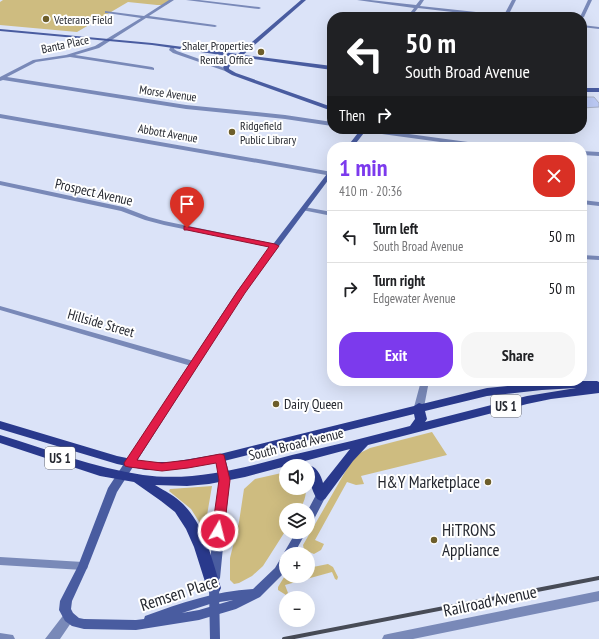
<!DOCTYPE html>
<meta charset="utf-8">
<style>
body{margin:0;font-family:"PT Sans Narrow",sans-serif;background:#f6f6f6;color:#202124;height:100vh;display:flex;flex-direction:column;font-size:15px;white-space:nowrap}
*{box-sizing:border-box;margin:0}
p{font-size:13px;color:#757577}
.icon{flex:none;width:22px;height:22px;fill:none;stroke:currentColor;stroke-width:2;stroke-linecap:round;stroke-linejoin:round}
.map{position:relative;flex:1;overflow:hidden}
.sheet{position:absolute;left:327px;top:142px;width:260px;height:244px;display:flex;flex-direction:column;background:#fff;border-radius:16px;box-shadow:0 4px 16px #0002}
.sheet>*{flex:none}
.banner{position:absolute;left:327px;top:12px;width:260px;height:122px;border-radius:16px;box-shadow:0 4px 16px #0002;background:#202124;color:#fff;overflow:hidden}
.fabs{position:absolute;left:279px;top:459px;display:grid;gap:8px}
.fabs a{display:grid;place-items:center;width:36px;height:36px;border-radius:50%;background:#fff;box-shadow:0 4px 16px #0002;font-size:20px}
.pin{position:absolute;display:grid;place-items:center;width:34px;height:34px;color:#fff;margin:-41px -17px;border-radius:50% 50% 50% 0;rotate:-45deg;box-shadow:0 0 4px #0007}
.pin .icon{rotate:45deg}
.me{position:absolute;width:44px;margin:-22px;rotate:8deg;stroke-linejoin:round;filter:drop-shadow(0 0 3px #0008)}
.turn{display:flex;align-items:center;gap:14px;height:84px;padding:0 12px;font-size:18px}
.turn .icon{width:52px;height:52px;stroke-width:2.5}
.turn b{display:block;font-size:28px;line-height:34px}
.then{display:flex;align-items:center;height:38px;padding:0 12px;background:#0003;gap:8px;font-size:15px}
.round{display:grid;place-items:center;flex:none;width:42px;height:42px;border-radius:16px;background:#f6f6f6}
.summary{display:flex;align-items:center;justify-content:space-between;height:68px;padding:0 12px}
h1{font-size:24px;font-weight:800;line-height:30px;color:#7c3aed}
.cta{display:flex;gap:8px;margin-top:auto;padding:8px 12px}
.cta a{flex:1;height:46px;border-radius:16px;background:#7c3aed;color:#fff;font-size:16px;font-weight:800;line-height:46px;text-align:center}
.cta a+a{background:#f6f6f6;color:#202124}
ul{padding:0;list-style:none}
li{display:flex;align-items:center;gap:12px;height:52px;padding:0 12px;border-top:1px solid #e0e0e0}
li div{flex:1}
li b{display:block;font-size:15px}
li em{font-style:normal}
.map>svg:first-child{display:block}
.green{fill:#cebc80}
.building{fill:#bccaf5;stroke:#a8b0c4}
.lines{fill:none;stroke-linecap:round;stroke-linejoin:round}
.street{fill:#7989b8;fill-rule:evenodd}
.secondary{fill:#495ca0;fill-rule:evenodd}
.primary{fill:#29398c;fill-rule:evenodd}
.rail{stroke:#474b56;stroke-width:4}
.secondary-bridge{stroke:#495ca0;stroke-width:10}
.route{fill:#e11d48;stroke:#92132f}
.poi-dot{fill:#6d5e2b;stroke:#fff;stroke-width:1.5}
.labels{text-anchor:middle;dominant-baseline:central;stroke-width:4;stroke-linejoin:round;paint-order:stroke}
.far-poi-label{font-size:12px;fill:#252830;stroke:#fff;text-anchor:start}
.far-street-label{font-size:12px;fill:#252830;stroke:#fff}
.shield{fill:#fff;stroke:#66686e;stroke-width:1}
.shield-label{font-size:13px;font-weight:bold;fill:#252830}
.street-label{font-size:14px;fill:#252830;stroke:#fff}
.poi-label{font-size:14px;fill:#252830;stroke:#fff;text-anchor:start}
.near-poi-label{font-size:17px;fill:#252830;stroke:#fff;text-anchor:end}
.near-street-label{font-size:17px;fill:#252830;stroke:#fff}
</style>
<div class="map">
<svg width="599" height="639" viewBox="0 0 599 639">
<rect width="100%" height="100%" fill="#dbe3f8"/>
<path class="green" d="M3,0H173L166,5H157L128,2L77,32L0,25V2Z
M432,432L447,455L361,476L364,484L356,485L347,482L315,540L324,544L321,550L314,554L304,550L303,545L352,460L360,453L370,448Z
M286,472V488H306C306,497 304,503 299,510H286V530L263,566L252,576L239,583L234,584L230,580V558L239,522L244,489L255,479Z
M212,486L205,527L203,528L191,509L169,491L170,489Z
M328,564L333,567L338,577L337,580L335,579L332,572L285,585L288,593L286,595L278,590V587L286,574V576H308V568Z"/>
<path class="building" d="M582,97H594L599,103V107L582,108Z"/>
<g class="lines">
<path class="street" d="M169,0H174L149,16L215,25L217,26L215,27L146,18L99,48L75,55L152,67L154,68V70L70,57L36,62L7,77L186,105L285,115L332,122V126L285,119L186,109L3,80L0,81V77L33,60L66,55L95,46L141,18L107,13H105V11L144,16Z
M186,0H199L259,7L261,8L259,9Z
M357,0H370L416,5L420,0H424L420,6L504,15L512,0H516L508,16L509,17H496L418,8L411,17H407L414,8Z
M588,0H592L584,17L582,18V17H580Z
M582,25L599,27V29L582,27Z
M171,46H175L174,49L177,51L230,70L225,71L173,53L169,50Z
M0,114L332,172V176L0,118Z
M357,129H372L490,145L493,147H477L360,131Z
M582,151L599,152V156L582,155Z
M0,181L123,207L149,217L164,221L275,244L279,246L275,248L164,225L145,220L121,211L0,185Z
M582,200L599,202V206L582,204Z
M304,207L332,212V216L302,210L301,209Z
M582,255L599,256V260L582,259Z
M0,306L197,362L198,364L197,366H191L0,310Z
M421,381H429L424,407L422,409H416L414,407Z
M0,557L83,562L87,563L88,566L87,569L83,570L0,565Z
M599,591V601L413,639H382L384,635L388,634Z
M69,612L73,613L75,617L60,639H45L65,613Z
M0,633L13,635L15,639H0Z"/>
<path class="secondary" d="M301,0H306L243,55L332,66V70L240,57L229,67V69L236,73L332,107V111L232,75L225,71L223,67L235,57L152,45L0,31V29L152,43L238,54Z
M582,88H599V92H582Z
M361,129H367L353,147H347Z
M332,169V175L244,293L117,492L88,566L72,601L71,609L73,613L79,618L84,619L136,620L144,619L145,616C181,603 215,591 253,589L275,568L296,532H306L294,554H286V568L283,574L260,597L236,609L199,620L136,630L84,629L72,626L65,621L59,610L60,601L78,566L108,488L238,290L330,170ZM233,600L199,610L182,613L213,603Z
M220,455L223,456L225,458L230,476L220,578L218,581L214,583L210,581L208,578L220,476L215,458L217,456Z
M321,492L325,493L326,496L312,523L308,524V510L317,493Z"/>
<path class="primary" d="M556,381H597L599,382V393L551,399L527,404L368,445L353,461L325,499L321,501L317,499C311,489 308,477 308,466H304C314,462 321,474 323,483L350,449L245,477L209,484L187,486L155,485C165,491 175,496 183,504C205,526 212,560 221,588L219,592L214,594L209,592L207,588L194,547L186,529L175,512L161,501L134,482L100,476L0,443V435C47,449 94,468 143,475C193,482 244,468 292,455C332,446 371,436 410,426L415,419L414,414L220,462L172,470H146L117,464L0,429V421L117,456L146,462H172L220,454L414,406L419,403L422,404L487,388ZM576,388L527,396L425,422L427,419L425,411L487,396L542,390Z"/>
<path class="rail" d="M284,639L599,578"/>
<path class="secondary-bridge" d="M214,588L215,639"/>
</g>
<path class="route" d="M184,226L275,244L279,246L245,293L137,460L162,463L188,460L220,454L224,455L230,480L224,531L222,535L218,536L214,535L212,531L219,480L216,463L188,468L162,471L129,467L125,466L124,463L237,292L269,247L187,230H184Z"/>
<g class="poi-dot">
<circle cx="46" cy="19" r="4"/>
<circle cx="261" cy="52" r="4"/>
<circle cx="232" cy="132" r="4"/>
<circle cx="276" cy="404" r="4"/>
<circle cx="488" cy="482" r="4"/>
<circle cx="434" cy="540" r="4"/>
</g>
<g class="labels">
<g class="far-poi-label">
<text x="54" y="19">Veterans Field</text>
<text x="253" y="45" text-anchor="end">Shaler Properties<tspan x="253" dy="14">Rental Office</tspan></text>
<text x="240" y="125">Ridgefield<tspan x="240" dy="14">Public Library</tspan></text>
</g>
<g class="far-street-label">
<text transform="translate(65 44) rotate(-12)">Banta Place</text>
<text transform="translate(168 93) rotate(8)">Morse Avenue</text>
<text transform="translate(168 133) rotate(10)">Abbott Avenue</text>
</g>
<g class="shield">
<rect x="491" y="395" width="30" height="22" rx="3"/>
<rect x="45" y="447" width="30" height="22" rx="3"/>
</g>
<g class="shield-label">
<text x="506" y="406">US 1</text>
<text x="60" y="458">US 1</text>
</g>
<g class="street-label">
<text transform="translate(94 192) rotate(13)">Prospect Avenue</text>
<text transform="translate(101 323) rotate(16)">Hillside Street</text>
<text transform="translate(296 444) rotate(-14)">South Broad Avenue</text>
</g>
<g class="poi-label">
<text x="284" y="404">Dairy Queen</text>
</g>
<g class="near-poi-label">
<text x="480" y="482">H&amp;Y Marketplace</text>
<text x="442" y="530" text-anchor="start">HiTRONS<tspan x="442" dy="20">Appliance</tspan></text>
</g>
<g class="near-street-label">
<text transform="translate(179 593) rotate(-18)">Remsen Place</text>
<text transform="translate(490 601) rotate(-12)">Railroad Avenue</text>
</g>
</g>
</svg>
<div class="fabs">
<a><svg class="icon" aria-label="sound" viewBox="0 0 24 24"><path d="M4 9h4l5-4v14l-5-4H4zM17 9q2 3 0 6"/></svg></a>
<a><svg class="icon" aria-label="layers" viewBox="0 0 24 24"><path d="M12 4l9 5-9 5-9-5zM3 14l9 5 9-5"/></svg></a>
<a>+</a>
<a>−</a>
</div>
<div class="pin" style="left:187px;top:228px;background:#d93025"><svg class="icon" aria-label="arrive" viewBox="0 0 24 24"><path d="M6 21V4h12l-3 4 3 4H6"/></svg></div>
<svg class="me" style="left:218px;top:531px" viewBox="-20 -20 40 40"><circle r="17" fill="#e11d48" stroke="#fff" stroke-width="3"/><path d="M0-11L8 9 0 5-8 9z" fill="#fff"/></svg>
<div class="banner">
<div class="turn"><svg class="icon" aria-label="left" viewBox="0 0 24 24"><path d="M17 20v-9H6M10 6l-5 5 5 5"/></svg><div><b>50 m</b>South Broad Avenue</div></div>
<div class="then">Then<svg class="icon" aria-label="right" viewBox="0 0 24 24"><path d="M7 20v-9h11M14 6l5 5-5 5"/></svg></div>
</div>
<section class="sheet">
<div class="summary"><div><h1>1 min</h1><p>410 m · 20:36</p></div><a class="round" style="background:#d93025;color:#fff"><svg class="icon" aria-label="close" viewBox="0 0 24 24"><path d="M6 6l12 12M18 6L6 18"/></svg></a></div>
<ul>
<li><svg class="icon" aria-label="left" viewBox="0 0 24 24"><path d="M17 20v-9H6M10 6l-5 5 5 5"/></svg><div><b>Turn left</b><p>South Broad Avenue</p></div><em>50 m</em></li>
<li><svg class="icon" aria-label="right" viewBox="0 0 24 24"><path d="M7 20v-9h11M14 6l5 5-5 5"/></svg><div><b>Turn right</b><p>Edgewater Avenue</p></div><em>50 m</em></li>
</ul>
<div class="cta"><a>Exit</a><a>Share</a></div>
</section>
</div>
